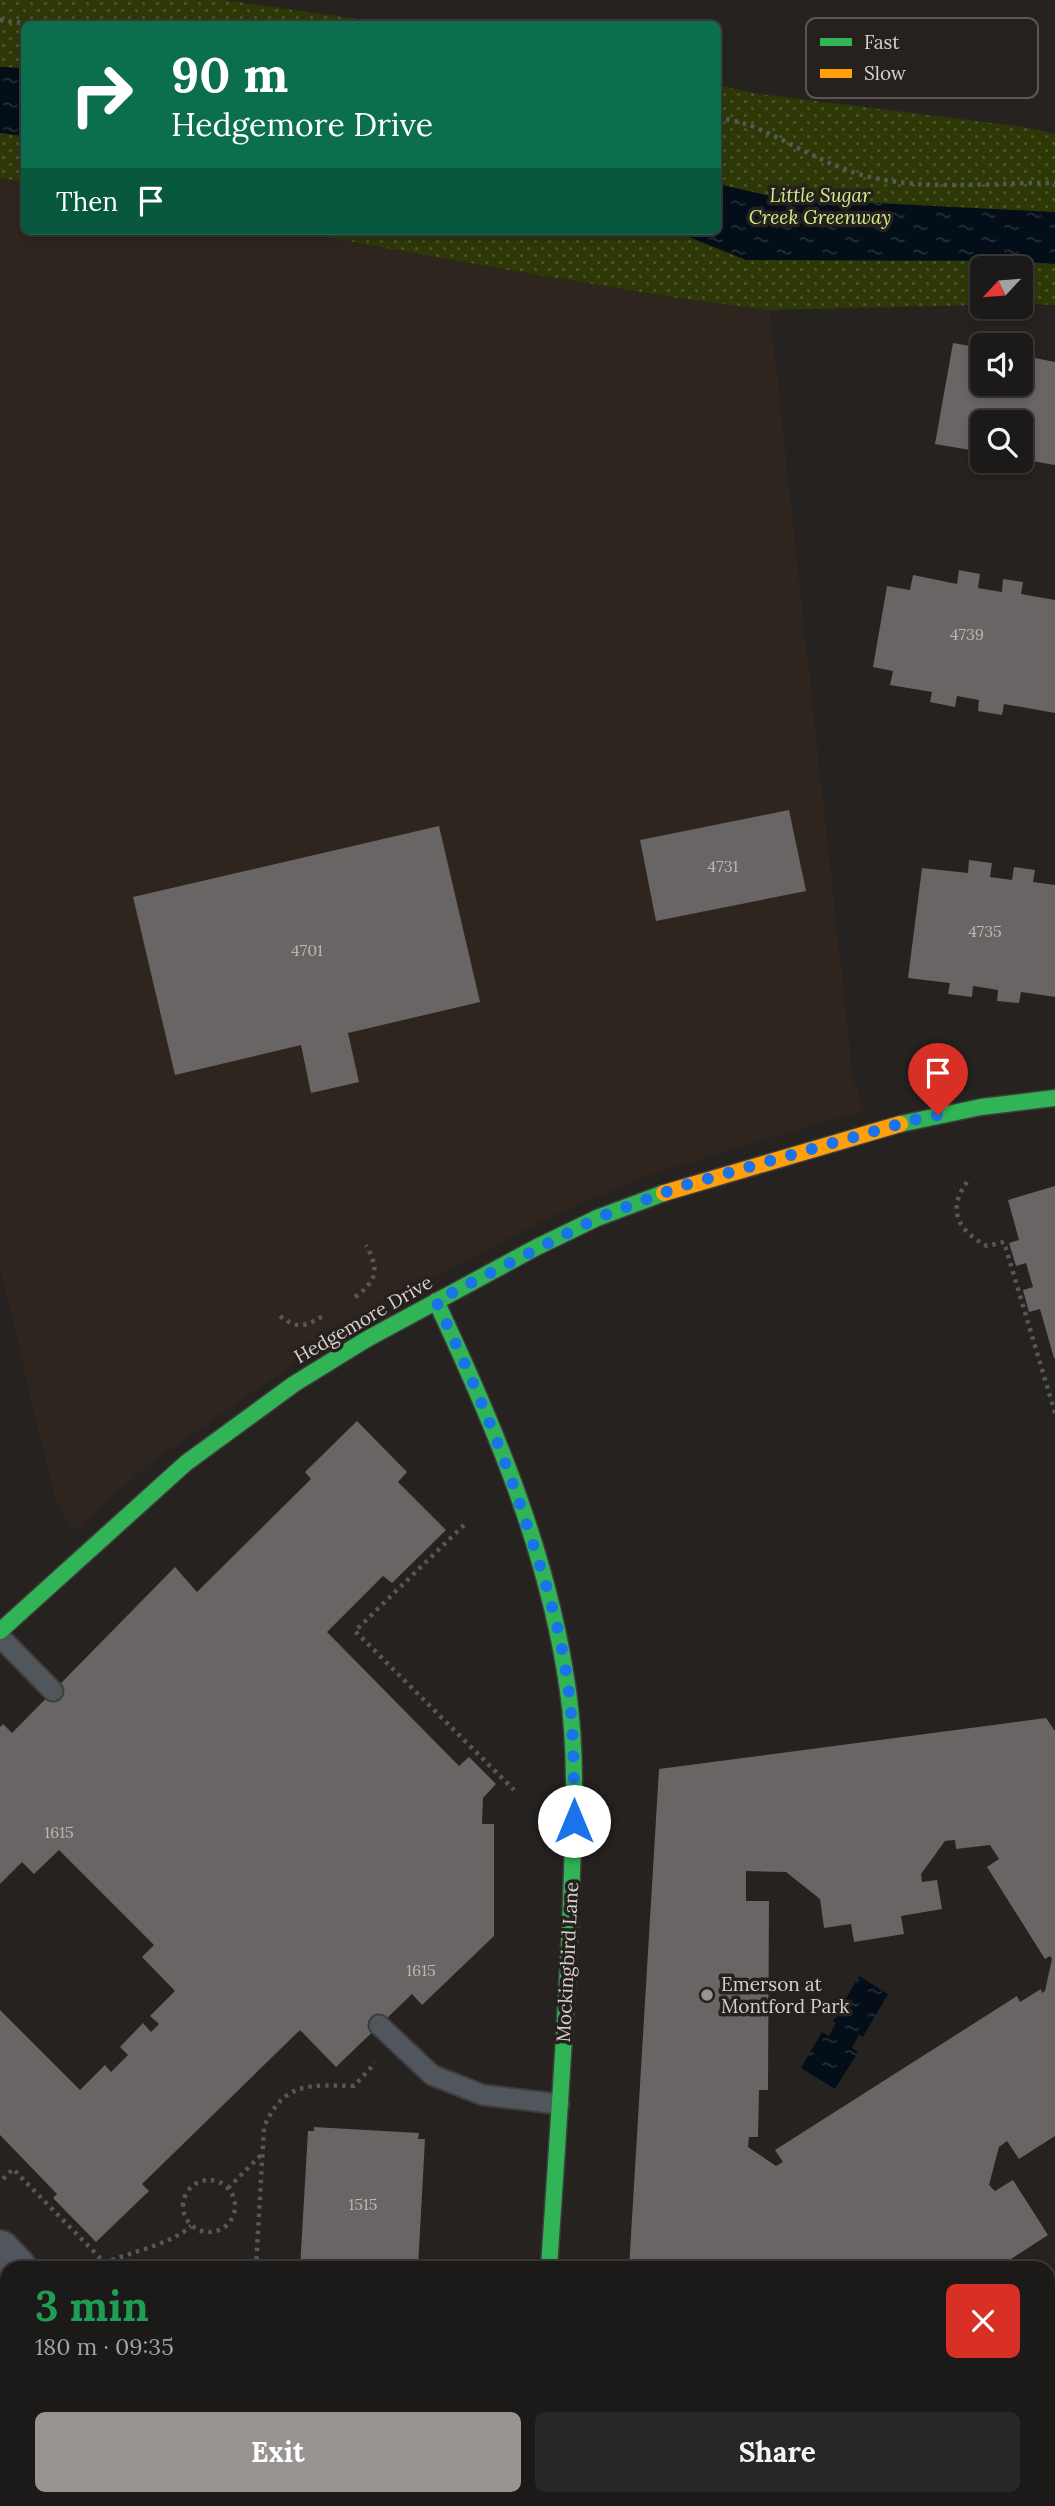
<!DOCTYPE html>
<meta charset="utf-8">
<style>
body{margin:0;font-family:Lora,serif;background:#292725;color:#f1f3f6;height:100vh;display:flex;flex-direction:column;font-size:26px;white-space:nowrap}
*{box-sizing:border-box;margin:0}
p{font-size:23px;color:#a0a1a2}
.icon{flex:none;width:38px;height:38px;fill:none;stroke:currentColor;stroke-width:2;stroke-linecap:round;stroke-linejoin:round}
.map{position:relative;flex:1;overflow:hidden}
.details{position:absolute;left:0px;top:2261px;width:1055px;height:245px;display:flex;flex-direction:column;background:#1c1a18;border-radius:21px 21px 0 0;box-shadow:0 4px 10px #0003,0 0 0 2px #3a3837}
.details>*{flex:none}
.banner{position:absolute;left:21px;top:21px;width:700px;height:214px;border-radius:10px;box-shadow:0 4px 10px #0003,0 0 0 2px #3a3837;background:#0b6e4f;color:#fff;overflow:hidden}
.needle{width:46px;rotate:244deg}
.fabs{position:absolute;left:970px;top:256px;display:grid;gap:14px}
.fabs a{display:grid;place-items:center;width:63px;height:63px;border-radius:10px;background:#1c1a18;box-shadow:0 4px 10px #0003,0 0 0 2px #3a3837;font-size:35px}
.pin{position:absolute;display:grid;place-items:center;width:60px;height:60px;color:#fff;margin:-72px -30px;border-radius:50% 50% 50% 0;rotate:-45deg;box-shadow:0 0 7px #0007}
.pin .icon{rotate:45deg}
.me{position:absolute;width:77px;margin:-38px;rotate:0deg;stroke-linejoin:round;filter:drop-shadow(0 0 5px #0008)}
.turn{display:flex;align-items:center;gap:24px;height:147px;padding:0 35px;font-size:32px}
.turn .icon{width:91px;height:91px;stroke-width:2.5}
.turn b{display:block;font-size:49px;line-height:60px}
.then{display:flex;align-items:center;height:66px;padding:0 35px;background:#0003;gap:14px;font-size:26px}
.round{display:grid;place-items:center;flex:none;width:74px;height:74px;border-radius:10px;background:#292725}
.overview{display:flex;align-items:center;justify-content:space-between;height:119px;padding:0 35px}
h1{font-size:42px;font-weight:700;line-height:52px;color:#1e9e55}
.cta{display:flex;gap:14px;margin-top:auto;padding:14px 35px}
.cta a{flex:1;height:80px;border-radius:10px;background:#979492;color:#fff;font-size:28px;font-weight:700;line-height:80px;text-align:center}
.cta a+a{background:#292725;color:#f1f3f6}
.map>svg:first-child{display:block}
.built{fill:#2f251f}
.park{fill:url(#park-dots)}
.water{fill:url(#water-ripples)}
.building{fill:#686564;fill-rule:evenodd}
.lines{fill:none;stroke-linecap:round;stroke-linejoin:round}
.lane-casing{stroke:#403e3d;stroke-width:23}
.street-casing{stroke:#403e3d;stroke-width:42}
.fast-casing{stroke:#403e3d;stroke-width:19}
.slow-casing{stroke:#403e3d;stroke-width:19}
.path{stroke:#54575b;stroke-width:4.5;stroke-dasharray:3.5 5;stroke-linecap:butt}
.lane{stroke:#51565c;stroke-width:19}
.street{stroke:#51565c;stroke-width:38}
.fast{stroke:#30b455;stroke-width:16}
.slow{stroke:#ff9f0a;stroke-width:16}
.route{stroke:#1a73e8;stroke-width:12;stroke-dasharray:0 21.6}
.poi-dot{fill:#979492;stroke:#27211e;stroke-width:2.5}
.labels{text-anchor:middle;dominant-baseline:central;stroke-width:7;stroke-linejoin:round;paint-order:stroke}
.number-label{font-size:16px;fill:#bab6b4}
.park-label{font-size:19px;font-style:italic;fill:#d1ed8c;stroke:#27211e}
.street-label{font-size:19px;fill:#d5d1cf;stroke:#27211e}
.poi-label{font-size:19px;fill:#d5d1cf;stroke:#27211e;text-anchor:start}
.key{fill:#27211e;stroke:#5b5653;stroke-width:2}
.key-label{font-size:19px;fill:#d5d1cf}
</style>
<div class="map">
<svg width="1055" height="2506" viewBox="0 0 1055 2506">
<defs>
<pattern id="park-dots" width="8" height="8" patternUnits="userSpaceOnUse" patternTransform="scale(1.75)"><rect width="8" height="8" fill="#2e3807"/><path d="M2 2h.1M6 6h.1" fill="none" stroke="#4b542a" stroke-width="1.8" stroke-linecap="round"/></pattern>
<pattern id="water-ripples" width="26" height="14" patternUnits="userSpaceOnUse" patternTransform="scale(1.75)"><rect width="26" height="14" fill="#030e19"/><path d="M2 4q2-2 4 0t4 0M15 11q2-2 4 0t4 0" fill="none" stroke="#273039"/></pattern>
</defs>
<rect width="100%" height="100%" fill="#252220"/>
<path class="built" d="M0,178L24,182V231H292L514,271L677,298L770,310L853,1078L864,1110L654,1173L543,1220L445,1272L347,1328L154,1460L73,1531L56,1504L0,1268Z"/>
<path class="park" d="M0,0H225L392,24H24V182L0,178Z
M718,85L753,93L1024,127L1055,134V305L1020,304V268H982V305L770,310L677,298L514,271L292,231H718Z"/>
<path class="water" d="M0,67L24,68V136L0,133Z
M718,184L780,198L1053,212H1055V264L1009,261L746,260L689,237L667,231H718Z
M859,1976L888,1994L863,2037L859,2035L852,2048L858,2052L835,2089L801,2068L822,2032L829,2036L836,2023L833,2021Z"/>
<path class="building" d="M953,343L982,348V383H1020V355L1055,362V465L1020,459V422H982V452L935,444Z
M959,570L980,574L978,588L1002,592L1003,579L1023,582L1021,594L1055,600V713L1004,704L1002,715L978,711L979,700L957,696L955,707L930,702L932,692L890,685L893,671L873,667L887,586L910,590L913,575L957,584Z
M789,810L806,891L656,921L640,840Z
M439,826L480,1002L348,1033L359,1082L311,1093L301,1045L175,1075L133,897Z
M969,860L992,863L990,877L1012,880L1014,867L1035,870L1033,882L1055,885V997L1021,992L1019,1003L997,1001L998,990L973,986L972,997L948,994L950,983L908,978L922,868L968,873Z
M1055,1186V1358H1054L1040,1309L1029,1312L1023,1290L1033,1287L1026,1263L1016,1266L1009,1243L1019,1240L1008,1200Z
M357,1421L407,1472L398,1482L446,1530L392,1583L383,1576L327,1632L459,1766L469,1757L496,1784L483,1798L482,1824H494V1936L422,2005L412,1994L336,2067L300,2030L142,2184L149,2191L96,2242L53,2198L57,2194L0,2135V2010L80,2090L105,2065L111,2072L128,2055L120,2047L143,2023L151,2032L159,2024L150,2016L175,1991L142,1957L154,1945L59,1850L34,1874L22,1862L0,1884V1727L3,1724L12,1733L175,1567L197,1592L311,1479L305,1472Z
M1046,1718L1055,1731V2136L1019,2159L1007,2141L999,2147L989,2185L995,2191L1013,2180L1048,2235L997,2268H629L659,1769ZM955,1840L956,1849L990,1845L999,1859L987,1867L1045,1959L1050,1956L1052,1959L1045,1991L1042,1993L1041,1989L1020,2002L1017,1996L775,2150L783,2162L776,2166L748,2147L749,2137H758L759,2090H768L769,1901H746V1871L786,1872L820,1899L824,1928L851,1924L854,1942L904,1934L901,1916L942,1909L937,1880L922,1882L921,1874L945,1841Z
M314,2127L419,2133L418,2139H425L418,2268H300L308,2131H314Z
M1048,2369L1055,2379V2506H733L729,2499H1048Z"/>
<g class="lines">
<g class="lane-casing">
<path id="lane" d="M0,1637L53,1691
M379,2025L432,2075L483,2095L559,2104
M626,2506L637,2499"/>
</g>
<g class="street-casing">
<path id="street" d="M0,2250L17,2268
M151,2499L153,2506
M542,2499V2506"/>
</g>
<g class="fast-casing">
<path id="fast" d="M900,1124L981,1107L1055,1098
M436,1301C494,1425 549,1554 568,1691C578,1761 573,1832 571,1903C566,2025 557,2146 549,2268
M0,1631L186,1463L294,1384L367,1339L537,1247L597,1218L664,1193"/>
</g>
<g class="slow-casing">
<path id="slow" d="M664,1193L900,1124"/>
</g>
<path class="path" d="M0,20L29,24
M718,117C729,120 742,122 754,127C790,142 824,164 862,175C925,192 991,182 1055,183
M967,1182C946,1211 959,1231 987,1246L1004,1242L1055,1413
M355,1297C378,1280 379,1269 366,1245
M280,1316C298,1330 305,1326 323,1316
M464,1525L355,1631L514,1790
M3,2179L13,2169L105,2263C132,2251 170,2245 191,2226
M183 2206a26 26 0 1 1 52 0a26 26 0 1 1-52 0Z
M228,2188L262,2154
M256,2268L264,2127C284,2081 310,2085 354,2086L375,2063"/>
<use href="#lane" class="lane"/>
<use href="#street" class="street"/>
<use href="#fast" class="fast"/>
<use href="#slow" class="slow"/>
</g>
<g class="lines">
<path class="route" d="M574,1821C574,1778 574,1736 569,1693C563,1640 548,1589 531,1538C505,1456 473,1379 436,1301L597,1218L682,1186L917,1119L938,1115"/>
</g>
<circle class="poi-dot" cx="707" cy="1995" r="7"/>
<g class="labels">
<g class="number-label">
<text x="967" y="634">4739</text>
<text x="723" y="866">4731</text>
<text x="985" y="931">4735</text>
<text x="307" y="950">4701</text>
<text x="59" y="1832">1615</text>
<text x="421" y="1970">1615</text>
<text x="363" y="2204">1515</text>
</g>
<g class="park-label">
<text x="820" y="195">Little Sugar<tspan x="820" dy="22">Creek Greenway</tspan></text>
</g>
<g class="street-label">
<text transform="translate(363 1319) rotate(-30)">Hedgemore Drive</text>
<text transform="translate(567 1962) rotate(-87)">Mockingbird Lane</text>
</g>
<g class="poi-label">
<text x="721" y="1984">Emerson at<tspan x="721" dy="22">Montford Park</tspan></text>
</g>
</g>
<rect x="806" y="18" width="232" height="80" rx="10" class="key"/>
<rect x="820" y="38" width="32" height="8" fill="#30b455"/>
<rect x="820" y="69" width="32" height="9" fill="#ff9f0a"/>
<g class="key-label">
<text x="864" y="49">Fast</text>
<text x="864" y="80">Slow</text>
</g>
</svg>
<div class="fabs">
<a><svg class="needle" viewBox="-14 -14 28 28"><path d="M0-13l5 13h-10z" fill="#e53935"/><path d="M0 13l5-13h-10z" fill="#a0a1a2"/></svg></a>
<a><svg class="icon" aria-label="sound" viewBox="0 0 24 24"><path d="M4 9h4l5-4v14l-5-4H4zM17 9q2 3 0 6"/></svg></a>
<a><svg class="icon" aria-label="search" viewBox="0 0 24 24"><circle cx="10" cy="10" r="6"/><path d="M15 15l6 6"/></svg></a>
</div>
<div class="pin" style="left:938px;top:1115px;background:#d93025"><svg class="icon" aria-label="arrive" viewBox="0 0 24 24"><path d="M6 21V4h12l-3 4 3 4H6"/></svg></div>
<svg class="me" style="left:574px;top:1821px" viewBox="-20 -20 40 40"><circle r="19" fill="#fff"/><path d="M0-13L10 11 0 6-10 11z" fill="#1a73e8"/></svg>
<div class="banner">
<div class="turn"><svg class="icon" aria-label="right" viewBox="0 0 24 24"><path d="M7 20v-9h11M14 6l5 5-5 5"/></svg><div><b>90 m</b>Hedgemore Drive</div></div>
<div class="then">Then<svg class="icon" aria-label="arrive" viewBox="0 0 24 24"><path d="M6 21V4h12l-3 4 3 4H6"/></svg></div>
</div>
<section class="details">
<div class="overview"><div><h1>3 min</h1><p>180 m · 09:35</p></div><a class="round" style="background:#d93025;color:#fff"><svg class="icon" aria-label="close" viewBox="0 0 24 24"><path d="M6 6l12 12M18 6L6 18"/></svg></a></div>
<div class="cta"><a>Exit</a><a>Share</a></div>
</section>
</div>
